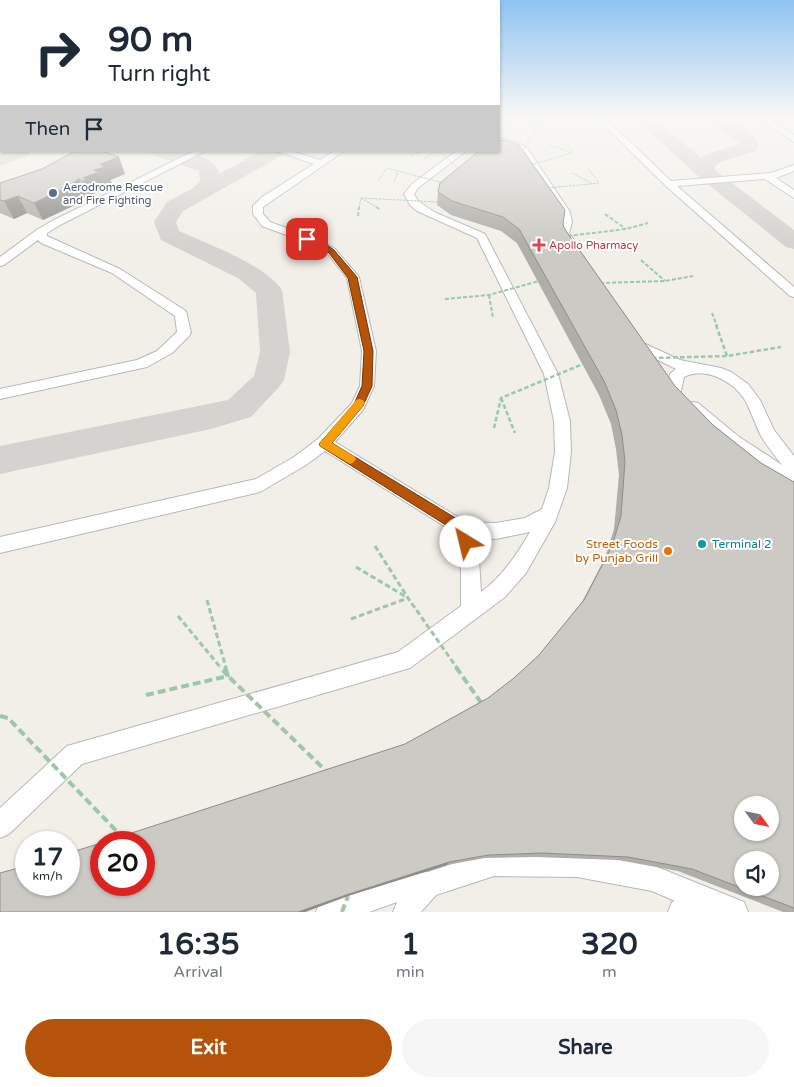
<!DOCTYPE html>
<style>
body{margin:0;font-family:"Varela Round",sans-serif;background:#f6f6f7;color:#1f2937;height:100vh;display:flex;flex-direction:column;font-size:19px;white-space:nowrap}
*{box-sizing:border-box;margin:0}
p{font-size:16px;color:#747a83}
.icon{flex:none;width:28px;height:28px;fill:none;stroke:currentColor;stroke-width:2;stroke-linecap:round;stroke-linejoin:round}
.map{position:relative;height:912px;overflow:hidden}
.sheet{display:flex;flex-direction:column;background:#fff;flex:1}
.sheet>*{flex:none}
.hud{position:absolute;left:0px;top:0px;width:500px;height:152px;box-shadow:0 1px 4px #0004;background:#fff;color:#1f2937;overflow:hidden}
.needle{width:32px;rotate:123deg}
.buttons{position:absolute;left:734px;top:796px;display:grid;gap:10px}
.buttons a{display:grid;place-items:center;width:45px;height:45px;border-radius:50%;background:#fff;box-shadow:0 1px 4px #0004;font-size:25px}
.speed{position:absolute;left:15px;top:831px;display:flex;gap:10px;font-size:25px;font-weight:700;text-align:center}
.speed>*{display:grid;place-content:center;width:65px;height:65px;border-radius:50%;background:#fff;box-shadow:0 1px 4px #0004;line-height:1}
.speed small{font-size:12px;font-weight:400}
.speed .limit{border:8px solid #d22;background:#fff;color:#111}
.pin{position:absolute;display:grid;place-items:center;width:42px;height:42px;color:#fff;margin:-21px;border-radius:10px;box-shadow:0 2px 8px #0006}
.me{position:absolute;width:55px;margin:-28px;rotate:324deg;stroke-linejoin:round;filter:drop-shadow(0 0 4px #0008)}
.turn{display:flex;align-items:center;gap:18px;height:105px;padding:0 25px;font-size:22px}
.turn .icon{width:65px;height:65px;stroke-width:2.5}
.turn b{display:block;font-size:35px;line-height:42px}
.then{display:flex;align-items:center;height:48px;padding:0 25px;background:#0003;gap:10px;font-size:19px}
.eta{display:flex;justify-content:space-evenly;align-items:center;height:85px;text-align:center}
.eta b{font-size:30px;font-weight:700;line-height:35px}
.cta{display:flex;gap:10px;margin-top:auto;padding:10px 25px}
.cta a{flex:1;height:58px;border-radius:30px;background:#b45309;color:#fff;font-size:20px;font-weight:700;line-height:58px;text-align:center}
.cta a+a{background:#f6f6f7;color:#1f2937}
.map>svg:first-child{display:block}
.lines{fill:none;stroke-linecap:round;stroke-linejoin:round}
.taxiway{fill:#d4d3d0;fill-rule:evenodd}
.minor-casing{stroke:#b5b8bc;stroke-width:2}
.path-far4{stroke:#9cc7a9;stroke-width:1;stroke-dasharray:2.5 1;stroke-linecap:butt}
.path-far3{stroke:#9cc7a9;stroke-width:2;stroke-dasharray:4 2;stroke-linecap:butt}
.path-far2{stroke:#9cc7a9;stroke-width:2.5;stroke-dasharray:4.5 2.5;stroke-linecap:butt}
.path-far1{stroke:#9cc7a9;stroke-width:3;stroke-dasharray:5.5 3;stroke-linecap:butt}
.path{stroke:#9cc7a9;stroke-width:4;stroke-dasharray:8 4;stroke-linecap:butt}
.minor{fill:#fff;fill-rule:evenodd}
.path-bridge-far4{stroke:#9cc7a9;stroke-width:1;stroke-dasharray:2.5 1;stroke-linecap:butt}
.path-bridge-far3{stroke:#9cc7a9;stroke-width:2;stroke-dasharray:4 2;stroke-linecap:butt}
.path-bridge-far2{stroke:#9cc7a9;stroke-width:2.5;stroke-dasharray:4.5 2.5;stroke-linecap:butt}
.path-bridge-far1{stroke:#9cc7a9;stroke-width:3;stroke-dasharray:5.5 3;stroke-linecap:butt}
.path-bridge{stroke:#9cc7a9;stroke-width:4;stroke-dasharray:8 4;stroke-linecap:butt}
.wall{fill:#afaea9}
.shaded-wall{fill:#8f8d8a}
.building{fill:#cccac5;stroke:#8f8d8a;fill-rule:evenodd}
.route{fill:#b45309;stroke:#753606}
.slow{fill:#f59e0b}
.service-dot{fill:#5c6f8a;stroke:#fff;stroke-width:2}
.health-dot{fill:#e0444e;stroke:#fff;stroke-width:2}
.culture-dot{fill:#0f9aa8;stroke:#fff;stroke-width:2}
.food-dot{fill:#e8710a;stroke:#fff;stroke-width:2}
.labels{text-anchor:middle;dominant-baseline:central;stroke-width:4;stroke-linejoin:round;paint-order:stroke}
.far-service-label{font-size:11px;fill:#4e5e75;stroke:#fff;text-anchor:start}
.far-health-label{font-size:11px;fill:#be3a42;stroke:#fff;text-anchor:start}
.food-label{font-size:12px;fill:#c56008;stroke:#fff;text-anchor:end}
.culture-label{font-size:12px;fill:#0d838f;stroke:#fff;text-anchor:start}
</style>
<div class="map">
<svg width="794" height="912" viewBox="0 0 794 912">
<rect width="100%" height="100%" fill="#f1efe8"/>
<g class="lines">
<path class="taxiway" d="M632,116H651L701,158L707,154L740,144L705,116H725L753,135L759,144L756,151L720,162L716,165L715,170L794,230V249L786,247L698,176Z
M5,151H31L29,155L0,166V153Z
M151,151C168,151 217,151 219,174L261,151H285L283,155L183,211L176,222L179,231C208,244 265,265 282,290L290,352L284,380L279,387L251,417L211,429L0,474V446L228,400L254,376L260,352L256,293L238,278L161,240L154,222L167,202L193,188L200,181L199,171L153,155Z"/>
<g class="minor-casing">
<path id="minor" d="M0,116H1V120H0Z
M595,116H603L671,181L771,173L794,165V171L776,178L794,190V198L765,179L677,186L794,287V297L790,296L666,186Z
M756,116H765L794,135V142Z
M499,138L516,142L527,148L570,212L572,222L569,233L580,248L578,250H570L559,233L562,222L560,212L521,152L510,146L499,144Z
M194,151H205L60,225L47,233V236L120,269L186,311L191,333L189,336L172,353L147,367L0,399V389L137,360L157,351L177,332L175,316L112,273L41,243L38,240L4,265L0,266V257L38,229L52,221Z
M277,151H291L320,160L334,151H344L263,207V214L270,222L324,242L335,249L359,277L376,351L374,386L363,410L335,442L466,522L496,523L525,518L542,509L549,488L555,452L554,421L544,374L477,238L417,211L410,205L404,194L412,184L456,151H466L418,188L414,194L418,201L434,212L485,234L558,374L570,421L571,452L567,488L555,522L526,573L505,597L410,668L82,764L9,834L0,838V808L67,746L398,652L461,606V570L455,533L325,451L306,465L260,492L0,553V537L256,479L294,457L318,439L352,403L360,386L362,351L347,278L327,253L316,246L262,226L253,214V206L262,197L314,164ZM530,532C517,554 503,576 481,592L479,560L474,537L496,539Z
M639,341L680,360L721,368L731,372L748,384L760,400L774,430L794,456V488L788,486L726,444L685,407L688,403L693,402L698,403L738,436L782,465C775,455 767,446 761,436C755,424 751,411 745,400C733,381 705,366 684,377L680,395H670L668,391L670,374L676,369L634,348L632,345L634,342Z
M494,850L577,851L652,865L744,902L748,912H668L672,902L675,901L652,891L577,877L494,876L436,895L421,912H393L397,902L369,912H316L320,902L330,898L403,874L428,872Z"/>
</g>
<path class="path-far4" d="M530,122L536,131
M499,130L510,131
M550,145L572,153
M410,156L421,151
M424,159L435,151
M572,173L593,184
M394,182L398,171
M361,198L378,208"/>
<path class="path-far3" d="M376,207L381,210
M605,214L626,229
M641,260L665,281
M489,295L493,318
M712,313L717,326"/>
<path class="path-far2" d="M716,325L727,356
M501,398L515,433"/>
<path class="path-far1" d="M356,567L408,598
M178,616L221,668
M351,619L408,598"/>
<path class="path" d="M146,695L228,676L220,667"/>
<use href="#minor" class="minor"/>
<path class="path-bridge-far4" d="M499,124L513,127L499,146
M439,151L460,170
M521,152L542,122
M530,165L572,153L568,144
M379,180L387,168L443,183
M548,188L599,183L588,168
M359,208L361,198L437,202"/>
<path class="path-bridge-far3" d="M358,216L359,207
M568,236L626,229L648,223
M600,283L665,281L693,276
M445,299L489,295L539,281"/>
<path class="path-bridge-far2" d="M652,358L727,356L781,347
M494,428L501,398L583,364"/>
<path class="path-bridge-far1" d="M375,546L408,598L457,668
M207,600L226,668"/>
<path class="path-bridge" d="M225,667L228,676L326,771
M456,667L482,704
M0,716L8,718L127,842
M342,912L348,896"/>
</g>
<path class="wall" d="M125,174L110,180L112,183L105,185L106,189L93,194L94,196L90,198L86,196L73,206L43,220L27,213L14,219L0,213V183Z
M438,192L563,224L564,228L675,386L713,425L761,463L794,482V912H783L678,871L618,860L536,857L485,858L447,865L348,896L305,912H0L101,843L405,744L488,698L514,678L539,655L582,602L605,558L614,529L619,475L616,449L611,424L599,395L517,243L501,231L451,215L437,205Z"/>
<path class="shaded-wall" d="M119,157L125,174L110,180L112,183L105,185L106,189L93,194L94,196L90,198L83,181V178L100,164Z
M79,179L86,196L73,206L43,220L34,203Z
M18,196L27,213L14,219L4,201Z
M449,862L447,865L348,896L305,912H298L346,895Z"/>
<path class="building" d="M505,140L519,145L565,210L563,224L564,228L675,386L713,425L761,463L794,482V908L692,869L628,857L542,853L489,855L449,862L346,895L298,912H0V873L26,866V885H69V853L101,843V885H144V842H104L405,744L488,698L514,678L539,655L584,600L612,546L621,516L625,461L622,435L616,410L604,381L519,229L503,217L452,201L438,192L440,183L479,151H499V141ZM742,805H770V832H742ZM742,860H770V888H742Z
M75,151H102L119,157L100,164L105,167L94,170L99,172L83,178L87,179L83,181L79,179L65,188L34,203L18,196L4,201L0,200V183L42,169Z"/>
<linearGradient id="sky" x2="0" y2="1"><stop stop-color="#8fc3f1"/><stop offset="0.48" stop-color="#f9f8f5"/><stop offset="1" stop-color="#f9f8f5" stop-opacity="0"/></linearGradient>
<rect width="794" height="244" fill="url(#sky)"/>
<path class="route" d="M304,237L323,242L334,250L357,277L373,351L372,386L363,406L332,443L467,525L473,542L471,545L466,547L462,545L457,532L320,446L319,444L354,404L362,386L364,351L348,278L329,253L318,245L304,241Z"/>
<path class="slow" d="M359,399L363,400L365,403L363,406L332,443L354,456L356,459L354,462L350,464L320,446L319,444L356,400Z"/>
<circle class="service-dot" cx="53" cy="193" r="5"/>
<path class="health-dot" d="M536.5 237.5h5v5h5v5h-5v5h-5v-5h-5v-5h5z"/>
<circle class="culture-dot" cx="702" cy="544" r="5"/>
<circle class="food-dot" cx="668" cy="551" r="5"/>
<g class="labels">
<g class="far-service-label">
<text x="63" y="187">Aerodrome Rescue<tspan x="63" dy="13">and Fire Fighting</tspan></text>
</g>
<g class="far-health-label">
<text x="549" y="245">Apollo Pharmacy</text>
</g>
<g class="food-label">
<text x="658" y="544">Street Foods<tspan x="658" dy="14">by Punjab Grill</tspan></text>
</g>
<g class="culture-label">
<text x="712" y="544">Terminal 2</text>
</g>
</g>
</svg>
<div class="buttons">
<a><svg class="needle" viewBox="-14 -14 28 28"><path d="M0-13l5 13h-10z" fill="#e53935"/><path d="M0 13l5-13h-10z" fill="#747a83"/></svg></a>
<a><svg class="icon" aria-label="sound" viewBox="0 0 24 24"><path d="M4 9h4l5-4v14l-5-4H4zM17 9q2 3 0 6"/></svg></a>
</div>
<div class="speed"><div>17<small>km/h</small></div><div class="limit">20</div></div>
<div class="pin" style="left:307px;top:239px;background:#d93025"><svg class="icon" aria-label="arrive" viewBox="0 0 24 24"><path d="M6 21V4h12l-3 4 3 4H6"/></svg></div>
<svg class="me" style="left:466px;top:542px" viewBox="-20 -20 40 40"><circle r="19" fill="#fff"/><path d="M0-13L10 11 0 6-10 11z" fill="#b45309"/></svg>
<div class="hud">
<div class="turn"><svg class="icon" aria-label="right" viewBox="0 0 24 24"><path d="M7 20v-9h11M14 6l5 5-5 5"/></svg><div><b>90 m</b>Turn right</div></div>
<div class="then">Then<svg class="icon" aria-label="arrive" viewBox="0 0 24 24"><path d="M6 21V4h12l-3 4 3 4H6"/></svg></div>
</div>
</div>
<section class="sheet">
<div class="eta">
<div><b>16:35</b><p>Arrival</p></div>
<div><b>1</b><p>min</p></div>
<div><b>320</b><p>m</p></div>
</div>
<div class="cta"><a>Exit</a><a>Share</a></div>
</section>
